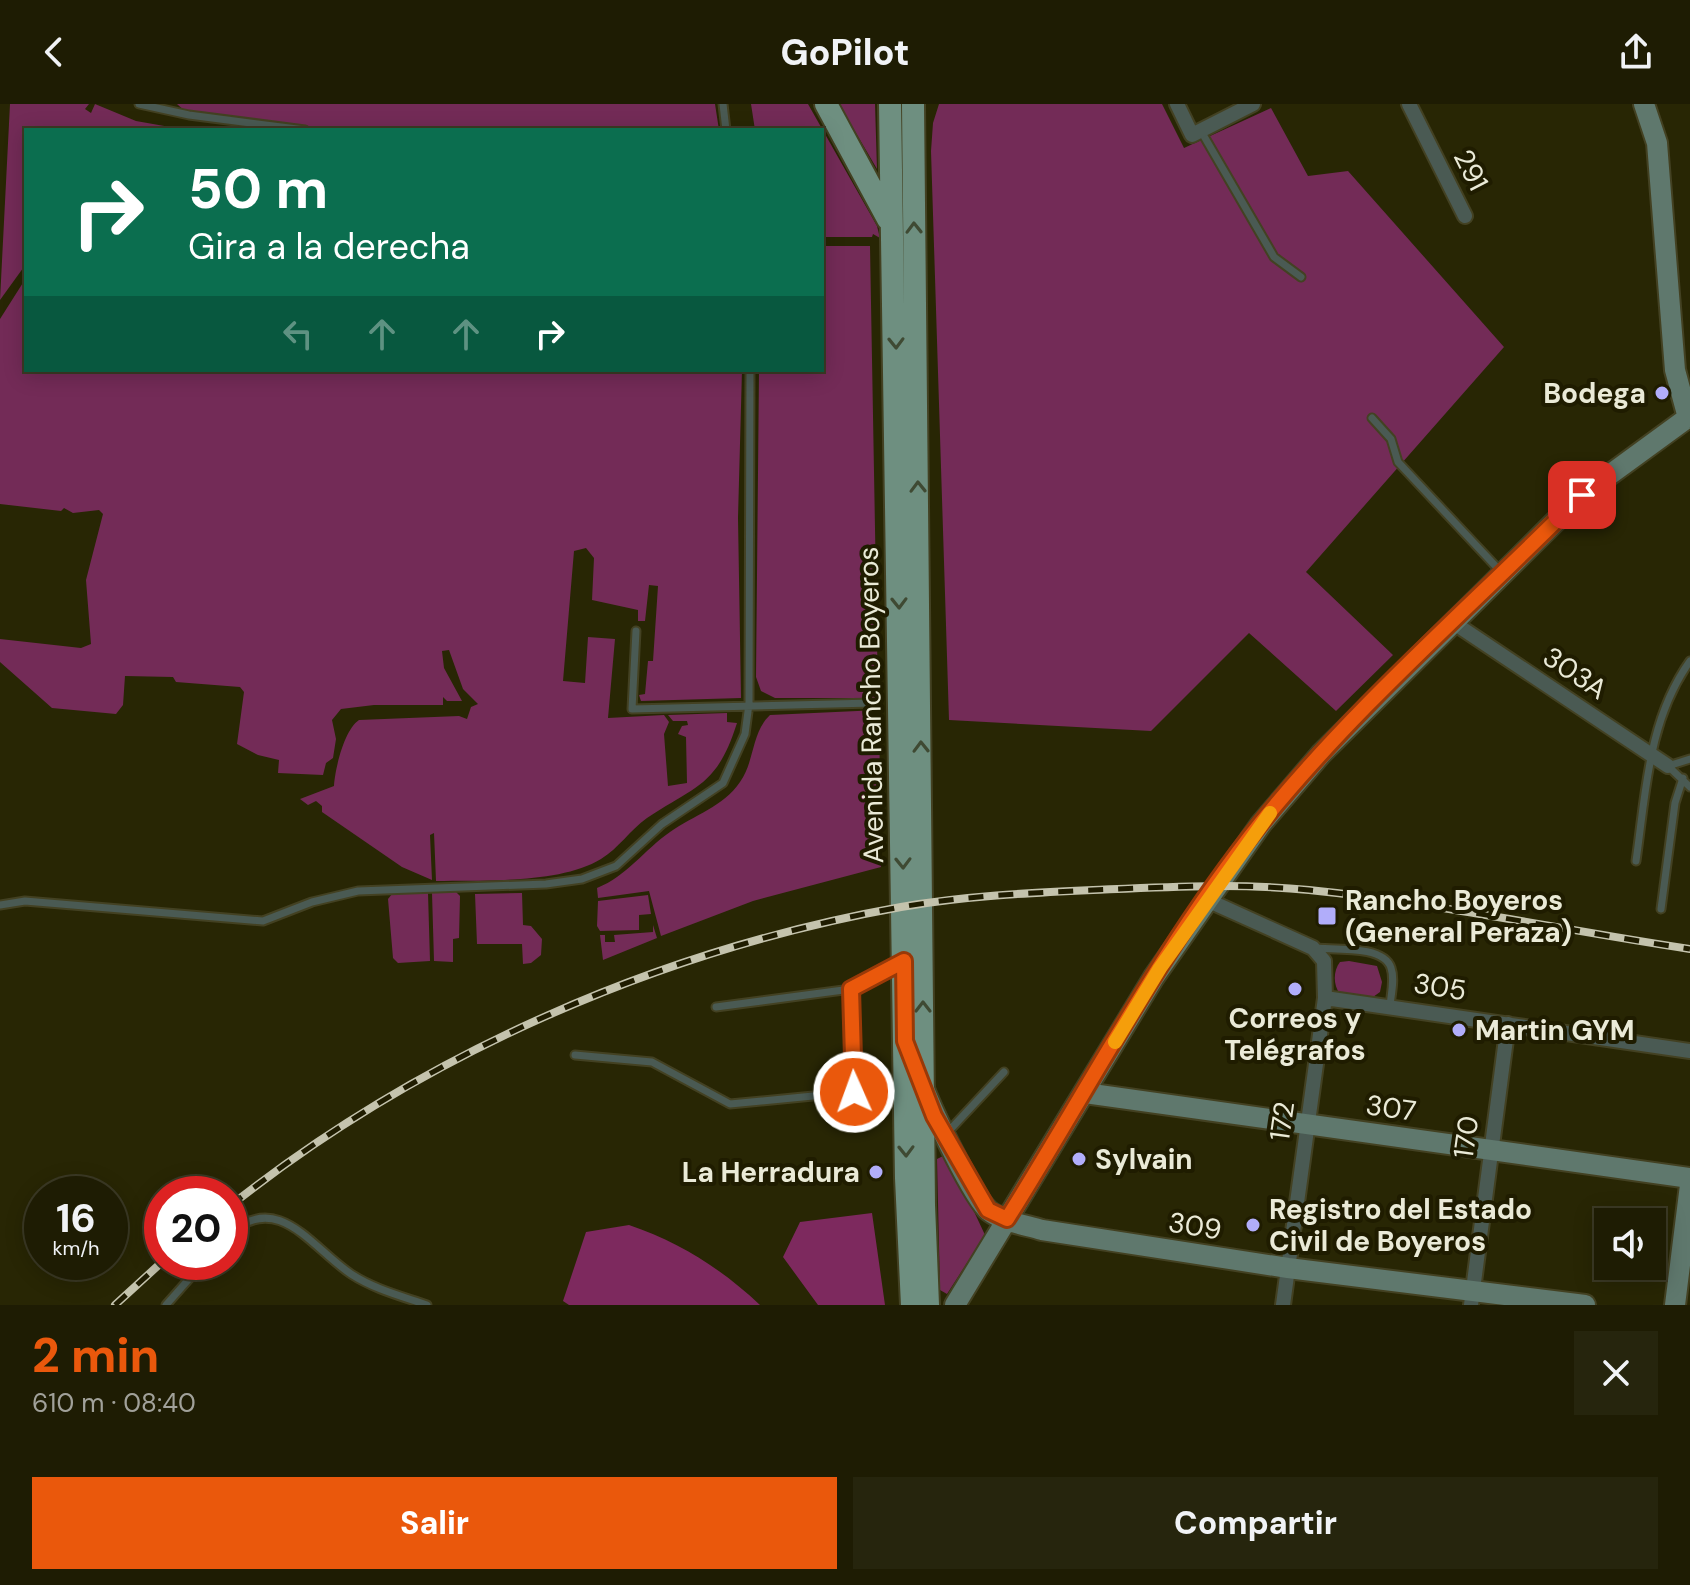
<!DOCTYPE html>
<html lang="es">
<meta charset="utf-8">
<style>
body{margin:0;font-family:"DM Sans",sans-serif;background:#26250d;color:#f1f3f6;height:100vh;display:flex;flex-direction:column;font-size:30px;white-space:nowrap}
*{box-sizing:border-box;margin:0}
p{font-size:26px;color:#a1a19a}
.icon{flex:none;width:44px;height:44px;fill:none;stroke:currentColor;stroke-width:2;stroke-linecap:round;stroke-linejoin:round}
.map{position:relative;height:1201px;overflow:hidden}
.panel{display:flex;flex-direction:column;background:#1e1c03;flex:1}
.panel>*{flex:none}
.top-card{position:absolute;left:24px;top:24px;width:800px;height:244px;border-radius:0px;box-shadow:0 4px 20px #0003,0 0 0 2px #3c3a25;background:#0b6e4f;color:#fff;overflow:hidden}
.buttons{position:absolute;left:1594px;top:1104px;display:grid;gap:16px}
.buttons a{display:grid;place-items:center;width:72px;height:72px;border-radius:0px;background:#1e1c03;box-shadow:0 4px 20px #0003,0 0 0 2px #3c3a25;font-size:40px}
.speed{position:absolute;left:24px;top:1072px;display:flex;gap:16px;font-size:40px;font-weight:700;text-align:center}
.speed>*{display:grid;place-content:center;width:104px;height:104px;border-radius:50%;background:#1e1c03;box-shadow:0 4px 20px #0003,0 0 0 2px #3c3a25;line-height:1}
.speed small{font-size:20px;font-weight:400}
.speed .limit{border:12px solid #d22;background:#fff;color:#111}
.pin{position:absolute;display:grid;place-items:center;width:68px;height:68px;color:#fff;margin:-34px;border-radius:16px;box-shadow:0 4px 12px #0006}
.me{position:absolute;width:88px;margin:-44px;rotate:358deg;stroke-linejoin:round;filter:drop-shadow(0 0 6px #0008)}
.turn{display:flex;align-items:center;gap:28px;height:168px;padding:0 32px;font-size:36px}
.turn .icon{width:104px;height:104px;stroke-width:2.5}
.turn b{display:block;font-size:56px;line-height:68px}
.lanes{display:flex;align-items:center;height:76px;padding:0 32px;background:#0003;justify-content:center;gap:40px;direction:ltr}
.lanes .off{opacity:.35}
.round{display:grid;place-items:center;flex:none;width:84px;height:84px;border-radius:0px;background:#26250d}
.summary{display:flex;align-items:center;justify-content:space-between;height:136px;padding:0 32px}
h1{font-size:48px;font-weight:800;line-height:60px;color:#ea580c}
.action{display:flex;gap:16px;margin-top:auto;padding:16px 32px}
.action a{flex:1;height:92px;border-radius:0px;background:#ea580c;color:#fff;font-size:32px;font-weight:800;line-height:92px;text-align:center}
.action a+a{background:#26250d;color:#f1f3f6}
header{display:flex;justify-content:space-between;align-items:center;height:104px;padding:0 32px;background:#1e1c03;font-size:36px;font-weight:800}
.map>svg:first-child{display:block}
.green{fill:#732b57}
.forest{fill:#7d295e}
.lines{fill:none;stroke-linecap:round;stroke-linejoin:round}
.lane-casing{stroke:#434122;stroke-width:11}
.street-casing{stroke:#434122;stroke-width:18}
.secondary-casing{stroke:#434122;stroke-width:24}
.primary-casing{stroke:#434122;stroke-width:26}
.lane{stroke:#4a5a53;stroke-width:7}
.street{stroke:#4a5a53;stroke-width:14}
.secondary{stroke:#5f786d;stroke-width:20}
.primary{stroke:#6e8f80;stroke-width:22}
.rail-casing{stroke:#c4c3ad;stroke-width:8}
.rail{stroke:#1f1c00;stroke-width:5;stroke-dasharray:15;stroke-linecap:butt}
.oneway{stroke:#3f4a33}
.route-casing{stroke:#983908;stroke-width:20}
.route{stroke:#ea580c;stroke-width:14}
.slow{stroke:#f59e0b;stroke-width:14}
.poi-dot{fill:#b1adfa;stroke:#1f1c00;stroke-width:3}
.labels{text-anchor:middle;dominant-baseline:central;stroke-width:8;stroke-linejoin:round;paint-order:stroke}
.street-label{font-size:28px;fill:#eaead7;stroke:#1f1c00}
.poi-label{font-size:28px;font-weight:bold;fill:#eaead7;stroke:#1f1c00;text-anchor:start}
</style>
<header><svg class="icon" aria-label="back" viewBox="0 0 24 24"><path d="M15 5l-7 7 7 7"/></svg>GoPilot<svg class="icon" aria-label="share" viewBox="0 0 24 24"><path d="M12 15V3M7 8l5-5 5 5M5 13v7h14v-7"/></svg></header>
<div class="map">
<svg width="1690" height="1201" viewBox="0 0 1690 1201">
<rect width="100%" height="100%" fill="#282604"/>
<path class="green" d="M10,0H89L85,5L91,9L95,0L136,17L187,26H26V160L0,196Z
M177,0H715L719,26H315L188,10Z
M751,0H808L877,122L880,134L873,130L872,133H822V26H755Z
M839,0H875L877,65Z
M939,0H1162L1184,44L1271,4L1308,72L1348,67L1504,243L1306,468L1393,551L1336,607L1249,529L1151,627L949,616L931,47L933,19Z
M822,142H870L878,594H775L761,587L756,573L759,266H822Z
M26,174V266H742L738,414L741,594L641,597L639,591L645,590L648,557H653L658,482L649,481L645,517H638V506L592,496L594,454L586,444L574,447L563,577L585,579L588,533L615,535L608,614L664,611L669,618L664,630L668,682L687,679L686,633L678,630L682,622L688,621L687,617H673L668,611L727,609V618L737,619C717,682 697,681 647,714C630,726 619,744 601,755C560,780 484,776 436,777L434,729L430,731L432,776L402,763L322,708V702L316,697L308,701L300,695L334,682C335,665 344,626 359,616L459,612L467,615L471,603L478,600L463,585L449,546L442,547L444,564L462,597H447L443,593V601H374L341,605L332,616L336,635L333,654L326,659L323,671L278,669L279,656L258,651L237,640L244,588L240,583L176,578L173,573L125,572L123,601L116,610L52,604L0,558V535L81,544L91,540L86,476L103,410L99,406L73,409L64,404L61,407L0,400V215Z
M879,606L881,763L753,797L661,832L649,787L598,794L597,784C627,772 644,746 670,728C694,711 723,703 740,678C755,657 751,629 770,611Z
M456,788L460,792L459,834L453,835V858L434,857L432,789Z
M428,789L430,857L398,859L393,854L388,795L392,790Z
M522,789L523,821L531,822L542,835L541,851L531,859L523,860L522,840H477L475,790Z
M648,791L651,810L639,811V826L600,827L597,822L598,797Z
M653,821L657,834L603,856L600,831H605V838H615L614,831L653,828Z
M1349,857L1377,862L1382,878L1380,888L1373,893L1340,890C1333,881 1333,867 1340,858Z
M943,1052L949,1054L985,1131L947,1190L940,1186L937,1055Z"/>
<path class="forest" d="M872,1109L885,1201H818L783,1153L800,1118Z
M629,1121C679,1138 722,1165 760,1201H569L563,1197L586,1128Z"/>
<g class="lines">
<g class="lane-casing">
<path id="lane" d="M139,0L189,11L305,26
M723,0L726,26
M1201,27L1274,153L1301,173
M1372,314L1391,335L1398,358L1502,469
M636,527L632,605L873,599
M1668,662L1690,683
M1668,662L1690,655
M1636,757C1646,688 1648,616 1690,557
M0,801L25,797L263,817L312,798L358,787L546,780L582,775L616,762L662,720L723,679L745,630L749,600L750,266
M1661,805L1675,699L1683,674
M1315,844C1334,846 1384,841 1391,864C1395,875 1391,890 1390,902
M716,903L851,885L898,860
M575,951L652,958L730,1000L854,988L851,885
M946,1030L1004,968
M230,1130C278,1086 312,1144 351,1170C374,1185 401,1192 427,1201
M166,1201L204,1158"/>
</g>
<g class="street-casing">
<path id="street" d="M1177,0L1192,31L1253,0
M1409,0L1465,112
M1454,519L1668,662
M1207,796L1313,844L1324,857L1325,894L1283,1201
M1325,894L1690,947
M1471,1201L1508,920"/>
</g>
<g class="secondary-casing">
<path id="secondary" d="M1644,0L1657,39L1675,266L1688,314
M924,985C933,1008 973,1094 989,1107C1003,1118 1026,1121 1042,1126L1288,1164L1585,1201
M1085,989L1690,1074
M955,1201L1154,873L1261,720L1321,650L1582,391L1690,312
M1675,1201L1690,1081"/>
</g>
<g class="primary-casing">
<path id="primary" d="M826,0L888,115
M890,0L906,1074L912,1201
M913,0L924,1101L928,1201"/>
</g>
<use href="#lane" class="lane"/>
<use href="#street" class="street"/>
<use href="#secondary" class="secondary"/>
<use href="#primary" class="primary"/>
<g class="rail-casing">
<path id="rail" d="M230,1102C422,950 660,846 901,803C964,792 1028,789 1093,786C1164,783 1237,779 1309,786C1436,799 1563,826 1690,845
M115,1201L162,1158"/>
</g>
<use href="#rail" class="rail"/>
</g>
<defs><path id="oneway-chevron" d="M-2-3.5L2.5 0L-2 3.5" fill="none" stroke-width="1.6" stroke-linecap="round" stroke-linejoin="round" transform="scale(2)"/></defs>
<g class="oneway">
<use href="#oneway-chevron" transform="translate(914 124) rotate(-91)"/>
<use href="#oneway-chevron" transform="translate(896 239) rotate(89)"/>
<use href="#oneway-chevron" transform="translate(918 383) rotate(-91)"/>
<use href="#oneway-chevron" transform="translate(899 499) rotate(89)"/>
<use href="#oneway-chevron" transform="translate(921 643) rotate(-91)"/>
<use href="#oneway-chevron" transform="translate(903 759) rotate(89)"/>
<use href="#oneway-chevron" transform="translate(923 903) rotate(-90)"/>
<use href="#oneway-chevron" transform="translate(906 1047) rotate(89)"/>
</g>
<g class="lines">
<g class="route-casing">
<path id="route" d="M854,988L851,885L904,857L905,937L934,1012L988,1106L1007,1115C1090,983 1163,841 1261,719C1357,600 1475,499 1582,391"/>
</g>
<use href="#route" class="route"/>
<path class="slow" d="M1115,938L1160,864L1270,709"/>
</g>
<g class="poi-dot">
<circle cx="1662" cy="289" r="8"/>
<rect x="1317" y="802" width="20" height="20" rx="4"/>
<circle cx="1295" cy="885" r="8"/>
<circle cx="1459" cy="926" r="8"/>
<circle cx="1079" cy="1055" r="8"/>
<circle cx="876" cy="1068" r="8"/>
<circle cx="1253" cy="1121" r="8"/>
</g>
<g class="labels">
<g class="street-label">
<text transform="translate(1471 66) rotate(63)">291</text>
<text transform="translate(1575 569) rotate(34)">303A</text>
<text transform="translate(871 601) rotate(-91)">Avenida Rancho Boyeros</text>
<text transform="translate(1440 883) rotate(9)">305</text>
<text transform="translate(1391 1004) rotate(8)">307</text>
<text transform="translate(1282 1017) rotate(-82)">172</text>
<text transform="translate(1466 1033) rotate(-82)">170</text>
<text transform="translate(1195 1122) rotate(9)">309</text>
</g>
<g class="poi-label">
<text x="1646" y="289" text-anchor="end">Bodega</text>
<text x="1345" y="796">Rancho Boyeros<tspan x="1345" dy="32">(General Peraza)</tspan></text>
<text x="1295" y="914" text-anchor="middle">Correos y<tspan x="1295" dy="32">Telégrafos</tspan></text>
<text x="1475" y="926">Martin GYM</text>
<text x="1095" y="1055">Sylvain</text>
<text x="860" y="1068" text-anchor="end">La Herradura</text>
<text x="1269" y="1105">Registro del Estado<tspan x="1269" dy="32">Civil de Boyeros</tspan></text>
</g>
</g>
</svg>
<div class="buttons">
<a><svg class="icon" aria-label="sound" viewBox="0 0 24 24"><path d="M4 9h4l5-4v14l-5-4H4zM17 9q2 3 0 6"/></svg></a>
</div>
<div class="speed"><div>16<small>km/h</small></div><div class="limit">20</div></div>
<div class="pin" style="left:1582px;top:391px;background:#d93025"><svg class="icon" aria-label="arrive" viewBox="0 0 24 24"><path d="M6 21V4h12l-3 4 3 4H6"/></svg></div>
<svg class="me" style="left:854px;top:988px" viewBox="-20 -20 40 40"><circle r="17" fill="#ea580c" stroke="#fff" stroke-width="3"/><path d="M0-11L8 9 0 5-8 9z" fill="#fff"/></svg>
<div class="top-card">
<div class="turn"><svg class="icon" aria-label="right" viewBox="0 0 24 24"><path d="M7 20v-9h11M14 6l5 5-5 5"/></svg><div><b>50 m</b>Gira a la derecha</div></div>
<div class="lanes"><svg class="icon off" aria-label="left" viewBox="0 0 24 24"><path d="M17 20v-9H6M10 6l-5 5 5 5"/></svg><svg class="icon off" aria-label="ahead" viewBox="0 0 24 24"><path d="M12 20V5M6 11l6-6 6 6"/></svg><svg class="icon off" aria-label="ahead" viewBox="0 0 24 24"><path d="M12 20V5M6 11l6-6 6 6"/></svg><svg class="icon" aria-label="right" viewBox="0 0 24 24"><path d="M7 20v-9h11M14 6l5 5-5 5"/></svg></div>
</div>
</div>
<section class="panel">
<div class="summary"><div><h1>2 min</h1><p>610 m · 08:40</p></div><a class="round"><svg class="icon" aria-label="close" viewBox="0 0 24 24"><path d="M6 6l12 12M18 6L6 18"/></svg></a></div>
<div class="action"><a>Salir</a><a>Compartir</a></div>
</section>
